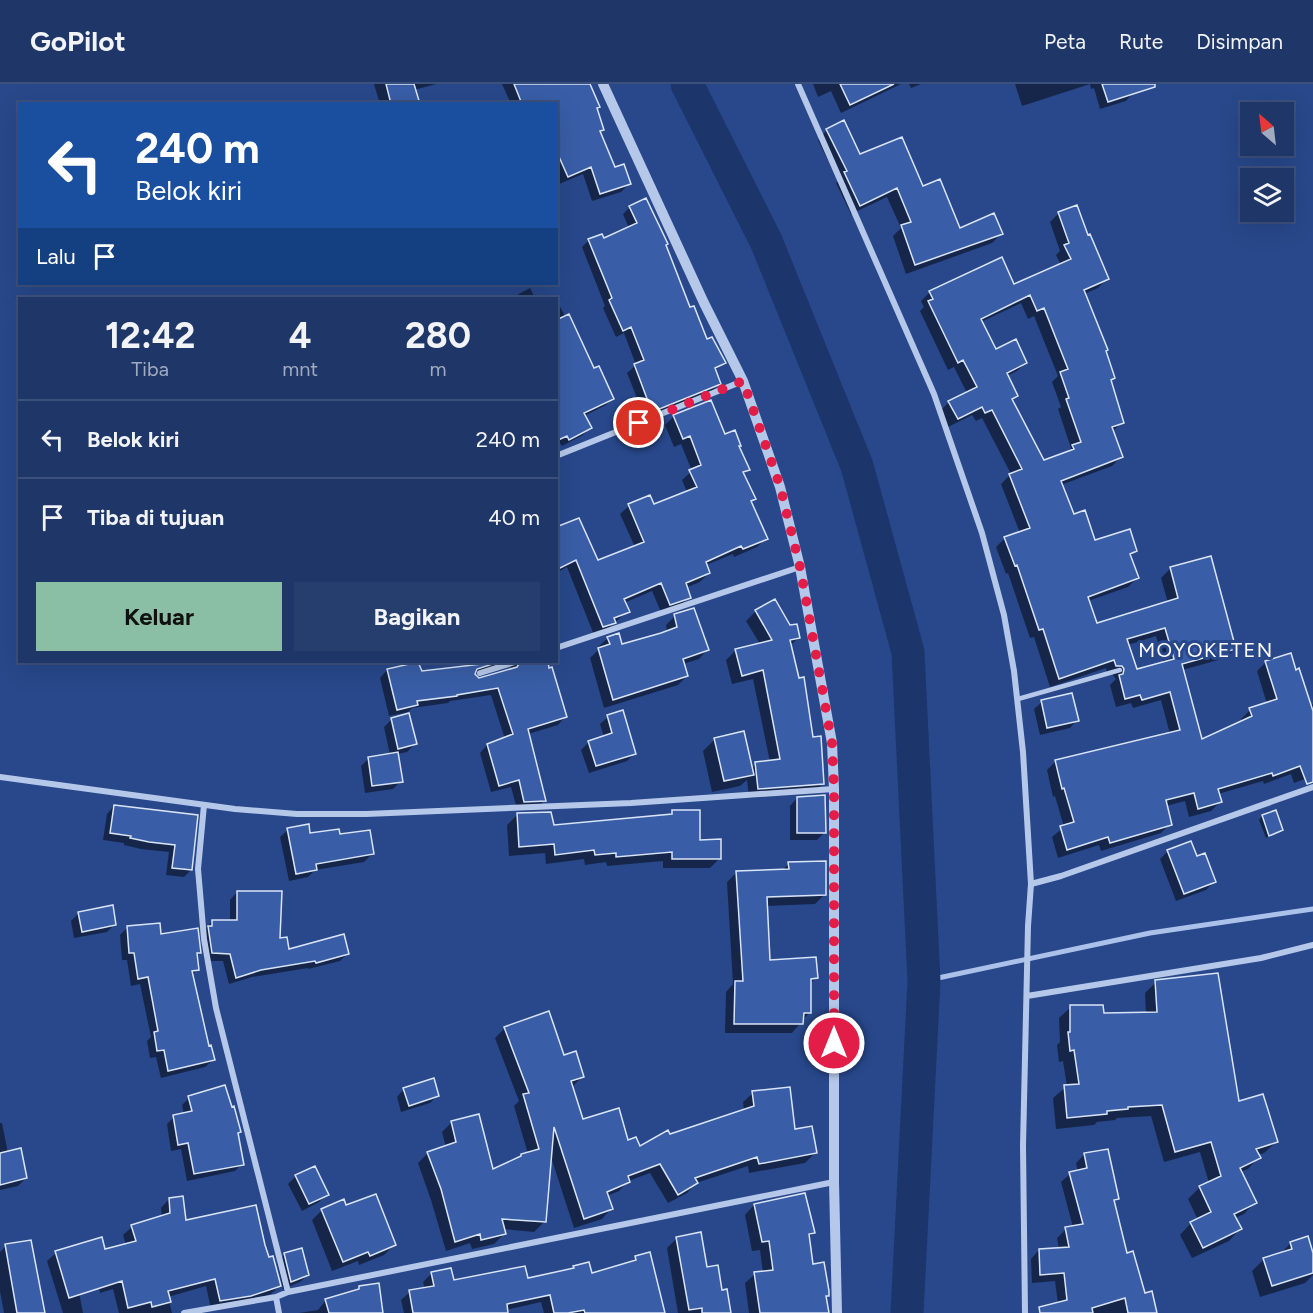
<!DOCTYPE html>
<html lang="id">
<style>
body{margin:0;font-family:Figtree,sans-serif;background:#263e6e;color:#f1f3f6;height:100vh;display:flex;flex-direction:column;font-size:22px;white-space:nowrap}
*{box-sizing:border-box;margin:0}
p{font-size:20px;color:#a1abc0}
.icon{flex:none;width:33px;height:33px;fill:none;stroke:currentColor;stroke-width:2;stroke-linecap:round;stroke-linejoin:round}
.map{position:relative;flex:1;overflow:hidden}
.side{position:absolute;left:18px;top:213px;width:540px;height:366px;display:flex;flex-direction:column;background:#1e3668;border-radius:0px;box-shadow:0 6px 24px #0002,0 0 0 2px #3c507c}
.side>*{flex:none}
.top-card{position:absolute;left:18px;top:18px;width:540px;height:183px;border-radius:0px;box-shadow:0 6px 24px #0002,0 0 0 2px #3c507c;background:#1a4fa0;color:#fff;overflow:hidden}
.needle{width:39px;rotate:332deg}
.fabs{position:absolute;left:1240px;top:18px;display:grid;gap:12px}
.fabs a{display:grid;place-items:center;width:54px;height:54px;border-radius:0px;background:#1e3668;box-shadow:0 6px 24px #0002,0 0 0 2px #3c507c;font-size:30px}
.pin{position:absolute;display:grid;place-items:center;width:51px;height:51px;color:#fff;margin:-26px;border:3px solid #fff;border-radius:50%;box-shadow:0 2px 6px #0007}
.me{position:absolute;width:66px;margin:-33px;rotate:0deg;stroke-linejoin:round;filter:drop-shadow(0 0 4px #0008)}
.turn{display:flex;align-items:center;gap:21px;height:126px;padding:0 18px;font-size:27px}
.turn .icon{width:78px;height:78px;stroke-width:2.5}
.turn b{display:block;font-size:42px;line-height:51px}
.then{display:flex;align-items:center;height:57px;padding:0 18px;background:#0003;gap:12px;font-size:22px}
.eta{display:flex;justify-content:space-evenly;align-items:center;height:102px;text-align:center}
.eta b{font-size:36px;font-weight:700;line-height:42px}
.cta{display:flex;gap:12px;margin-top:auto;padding:12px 18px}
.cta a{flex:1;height:69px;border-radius:0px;background:#8abfa5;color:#111;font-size:24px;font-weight:700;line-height:69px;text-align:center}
.cta a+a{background:#263e6e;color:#f1f3f6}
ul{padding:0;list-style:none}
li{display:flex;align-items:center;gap:18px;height:78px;padding:0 18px;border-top:2px solid #3c507c}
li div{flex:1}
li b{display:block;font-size:22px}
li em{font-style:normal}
header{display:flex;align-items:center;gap:36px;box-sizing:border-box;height:84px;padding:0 30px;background:#1e3668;border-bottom:2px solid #3c507c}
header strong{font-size:28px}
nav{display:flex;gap:33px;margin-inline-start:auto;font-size:21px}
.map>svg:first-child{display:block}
.shadow{fill:#0007;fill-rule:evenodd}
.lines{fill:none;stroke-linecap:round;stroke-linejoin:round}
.stream{stroke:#abc1ea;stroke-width:5}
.river{stroke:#1c366b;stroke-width:33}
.building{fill:#395ea7;stroke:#dae4f7;stroke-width:1.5;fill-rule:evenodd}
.service{stroke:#b6c8e9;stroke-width:4.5}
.minor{stroke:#b6c8e9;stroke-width:6}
.tertiary{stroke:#b6c8e9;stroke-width:10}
.route{stroke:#e11d48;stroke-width:10;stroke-dasharray:0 18}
.labels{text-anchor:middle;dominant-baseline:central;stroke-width:6;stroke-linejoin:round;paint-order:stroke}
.quarter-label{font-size:20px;letter-spacing:1.5px;fill:#fff;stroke:#28488b}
</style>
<header>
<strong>GoPilot</strong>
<nav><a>Peta</a><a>Rute</a><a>Disimpan</a></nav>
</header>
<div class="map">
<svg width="1313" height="1229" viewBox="0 0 1313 1229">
<rect width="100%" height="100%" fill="#28488b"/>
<path class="shadow" d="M374,0H436L414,6L418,20H380Z
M502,0H588L603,45L599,49L614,85L629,100L621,108L592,117L583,90L559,100L556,93V20H511Z
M813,0H901L841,29L831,7L818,13Z
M909,0H921L911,4Z
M1015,0H1130L1133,9L1126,17L1100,25L1094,4L1091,5L1090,0L1022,22Z
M827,46L860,72L922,104L959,146L1001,150L992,159L906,190L893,152L901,144L887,113L851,130L836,99L838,97L818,56Z
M630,123L664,162L690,225L706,257L724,279L714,287L719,300L712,307L645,334L627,289L636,281L624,249L616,253L603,224L605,222L582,163L589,156H603L629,144L623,130Z
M1059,129L1087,153L1107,195L1098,204L1084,210L1114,294L1110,298L1122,338L1113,347L1121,373L1112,382L1061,401L1073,432L1094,458L1135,467L1130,473L1137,494L1128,503L1088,517L1096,541L1168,519L1161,494L1170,485L1235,565L1226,574L1182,586L1201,657L1242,638L1241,635L1250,626L1267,620L1257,587L1266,578L1310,621L1313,620V692L1294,699L1291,690L1264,700L1263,697L1218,710L1220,718L1211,727L1189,733L1185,717L1166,722L1170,740L1161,749L1101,767L1099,761L1058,774L1052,753L1064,743L1055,712L1053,713L1047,686L1056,677L1170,650L1161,616L1133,624L1131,619L1116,623L1110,601L1116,595L1112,590L1107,591L1106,584L1050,603L1034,553L1030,554L1008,489L1006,490L996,463L1005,454L1020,449L1001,400L1011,390L982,334L976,337L972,331L948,343L940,327L949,318L967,309L954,283L948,286L920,227L924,223L921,217L930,208L1013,202L1061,181L1056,171L1060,167L1050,138ZM1021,219L1028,235L1034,232L1058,292L1052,298L1061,323L1058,325L1071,364L1067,369L1043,378L1011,317L1016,312L1007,292L1017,287L1026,278L995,267L981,238ZM1156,552L1164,579L1136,587L1128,561Z
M530,204L535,214H513L517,211Z
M555,211L556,214H547Z
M556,215L593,286L613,314L606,321L584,332L590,344L583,351L562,362L559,358L556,359Z
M674,332L725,351L738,363L748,385L742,391L754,414L750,418L766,454L757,463L734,473L733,470L706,481L709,489L700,498L685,504L689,513L680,522L661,528L652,507L624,519L628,527L605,547L594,551L567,483L556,489V444L597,478L635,463L620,430L629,422H653L687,408L682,396L692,387L681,360L674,363L665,341Z
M756,527L798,554L790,562L822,700L813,709L749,714L747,696L740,702L712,708L703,667L715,655L751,685L756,680L770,678L753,595L732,600L726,576L736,566L760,560L746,537Z
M675,532L708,565L699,575L683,580L687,592L678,601L604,624L590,574L599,565L598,563L608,554L621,562L667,548L666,541Z
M479,578H546L565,633L558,641L528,650L544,717L537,724L517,725L511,703L491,708L480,669L487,661L505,655L491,611L450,617L448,619L412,624L408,628L389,632L380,594L387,586L419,579L421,588L480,580ZM509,580L513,586L481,596L474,592V590Z
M1042,618L1077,636L1070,644L1040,651L1034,625Z
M608,633L635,669L627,677L589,689L581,666L589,658L604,653L600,640Z
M392,635L415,660L407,668L397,670L401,697L393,705L365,709L361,682L369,674L390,671L384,643Z
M797,714L825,748L817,756H790V722Z
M114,722L196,732L191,786L184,793L166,791L169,768L141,765L124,761V759L103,756L107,730Z
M673,728L698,757L720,774L710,784H663V777L607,782L606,778L585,781L584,775L546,780L545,769L509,772L507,741L517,731L552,743L668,732Z
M1275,728L1282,746L1266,754L1259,736L1262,732Z
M288,746L309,751H338L372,770L364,778L315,786L308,793L289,797L280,753Z
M1168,767L1196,774L1214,798L1206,806L1176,817L1160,775Z
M789,780L825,810L815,820L766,822L769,878L816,894L810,900L809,929L792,949H725L726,908L733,900L727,798L737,788L782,786Z
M237,808L288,867L348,869L340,877L308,885V884L252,893L229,900L223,877H205L201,851L212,837H230V816Z
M79,829L115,840L107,848L74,854L71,837Z
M128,843L160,851L200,869L196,873L197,886L192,891L208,964L213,976L205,983L161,994L156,973L150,974L147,957L151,953L140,900L131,902L127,876H122L120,851Z
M1156,898L1238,1019L1276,1058L1264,1069L1258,1071L1259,1073L1248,1085L1240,1088L1255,1118L1244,1130L1235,1134L1240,1145L1229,1157L1192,1174L1180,1151L1191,1139L1198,1136L1188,1115L1200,1103L1209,1099L1200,1068L1164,1078L1151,1032L1117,1034L1115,1036L1097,1038L1094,1041L1056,1045L1053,1014L1067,1002L1063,977L1059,978L1057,961L1060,958L1059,934L1071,923L1102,931L1146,930L1145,909Z
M505,944L563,972L583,992L573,1002L582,1037L639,1064L669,1052L744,1027L743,1018L753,1009L815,1069L805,1079L749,1089L748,1082L696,1099L687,1109L668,1119L650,1089L628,1097L619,1107L607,1112L611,1125L602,1135L574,1144L550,1070L544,1138L534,1148L503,1145L504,1150L494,1160L472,1165L470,1159L446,1167L431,1116L418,1079L428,1069L446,1063L442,1048L452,1038L492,1087L528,1070L514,1022L519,1017L495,954Z
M404,1005L438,1011L430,1019L401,1028L397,1013Z
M189,1014L237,1050L242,1080L235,1087L187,1097L181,1065L171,1067L167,1040L174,1033L184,1030L182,1021Z
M0,1039H2L8,1069L26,1094L18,1102L0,1106Z
M1085,1070L1118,1114L1113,1119L1126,1171L1144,1211L1156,1229H1048L1058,1220L1055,1197L1032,1199L1031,1175L1039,1166L1059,1165L1057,1154L1066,1145L1073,1143L1061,1098L1070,1090L1078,1088L1076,1079Z
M296,1092L327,1110L319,1118L302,1127L288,1100Z
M169,1115L185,1138L264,1162L279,1202L271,1210L241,1220L211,1225L206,1202L168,1213L172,1229H119L113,1205L100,1209L98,1200L78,1203L83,1229H63L47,1177L56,1169L104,1167L126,1161L123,1151L132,1143L162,1134L161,1124Z
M754,1121L813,1149L808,1154L812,1182L828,1211L825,1214L827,1229H749L745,1199L755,1190L763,1189L760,1166L752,1167L745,1131Z
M345,1123L394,1161L384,1171L359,1181L358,1177L332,1187L312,1136L322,1126Z
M677,1154L706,1185L721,1208L730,1229H678L667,1164Z
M1291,1159L1313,1174V1191L1305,1199L1260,1213L1252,1187L1264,1175L1280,1170Z
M6,1162L43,1229H4L0,1207V1168Z
M301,1166L308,1191L300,1198L283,1205L277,1178L284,1171Z
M636,1173L664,1229H544L541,1218L506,1226L507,1229H404L401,1216L410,1208L425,1205L423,1198L432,1189L452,1198L527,1195L572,1186L574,1184L591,1190L629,1180Z
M359,1204L382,1229H299L318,1226L326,1216L355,1208Z"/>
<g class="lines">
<path class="stream" d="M924,897L1150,849L1313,825"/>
<path class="river" d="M687,0L766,157L857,382L908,568L924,897L907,1229"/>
</g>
<path class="building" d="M386,0H414L420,20H391Z
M514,0H590L600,23L597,24L604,46L600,47L615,83L624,80L631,100L600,110L591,83L568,93L556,66V20H522Z
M840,0H894L850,21Z
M1102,0H1155V3L1108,18Z
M844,36L860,70L902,53L923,102L940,95L960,144L994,129L1003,150L915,181L901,141L911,138L897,104L860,122L844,88L847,87L826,45Z
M646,114L668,160L666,161L690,223L694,222L707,255L712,253L726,279L715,284L721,300L652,328L634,280L644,276L631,243L623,247L609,216L612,214L588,155L602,150L604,154L637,139L629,122Z
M1077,121L1088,151L1090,150L1109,195L1084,206L1108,266L1106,267L1115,294L1111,296L1124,339L1112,343L1123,373L1061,397L1074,430L1085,426L1095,456L1130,445L1137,467L1130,470L1139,494L1088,513L1097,539L1178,514L1170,483L1211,472L1236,565L1182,580L1202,655L1252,632L1249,624L1277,615L1265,577L1291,569L1296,586L1299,584L1313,627V698L1307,700L1300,682L1273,692L1272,689L1218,705L1222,718L1198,725L1194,709L1166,716L1172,741L1110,759L1108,753L1067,766L1060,742L1074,738L1064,704L1062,705L1055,676L1180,646L1170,608L1142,616L1140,611L1125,615L1119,591L1123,590L1124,585L1122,582H1116L1114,576L1059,595L1043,545L1039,546L1017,481L1015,482L1004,453L1030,444L1009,390L1022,385L992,326L985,329L982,323L958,335L948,317L977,303L963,276L958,279L928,217L933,215L929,207L1002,173L1014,200L1071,175L1064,161L1069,159L1058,128ZM1030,211L1037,227L1044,224L1068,285L1060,288L1069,314L1066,315L1081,358L1072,361L1074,365L1044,376L1012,315L1018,312L1007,289L1027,279L1016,255L996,265L981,235ZM1165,544L1174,575L1137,585L1127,555Z
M569,230L594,284L599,282L614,315L584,329L592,344L569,356L567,352L556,357V236Z
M711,316L725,350L735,346L741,362H739L750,386L743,388L756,415L751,417L768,455L743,465L741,462L706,478L710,489L686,499L691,514L670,521L661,499L624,515L630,528L614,534L616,539L603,543L576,476L556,486V443L579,434L598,476L644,458L628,420L650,411L654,420L697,403L689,386L701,381L690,352L683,355L673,331Z
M775,515L790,541L797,540L800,554L790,556L799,594L804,593L813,653L821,652L824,700L758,705L755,678L780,675L763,586L742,592L735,565L772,556L755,526Z
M694,524L709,566L683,575L688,592L613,616L598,564L610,560L607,553L619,549L622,560L661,549L677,543L674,530Z
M418,578L422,587L499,578L477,585L475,590L479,594L517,583L520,578H548L549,584L552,583L567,633L528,645L546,717L524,718L519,696L499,702L487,660L513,650L498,604L457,611V612L417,617L418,621L397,626L387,585Z
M1072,609L1079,637L1047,644L1041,616Z
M623,626L636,670L596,682L588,657L612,649L607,631Z
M409,629L417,660L398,665L391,634Z
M744,647L754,691L724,697L714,654Z
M398,668L403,698L372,702L368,673Z
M825,711L826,749H797V713Z
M114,721L198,731L192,786L172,784L175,761L149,758L130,754L131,752L110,749Z
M672,726H700V756L721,755V775H672V768L616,773V769L595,771L594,766L555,771L554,760L519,763L517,729L551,728L554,741L672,730Z
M1276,726L1283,746L1269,752L1262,731Z
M309,740L310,749L339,745L340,750L370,746L374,770L316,780L317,786L296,790L287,744Z
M1191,757L1197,772L1205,769L1216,798L1184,810L1167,766Z
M826,777V811L767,813L770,876L816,873L818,894L811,895V929H804L803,940H734L735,897H743L736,787L789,785L788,778Z
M237,807H282L280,854L287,853L289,865L344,850L349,870L316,879L315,877L261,886L236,894L230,870L212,869L208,842H212V836H237Z
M113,821L116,841L82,848L78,828Z
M160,839L161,850L198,844L201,869H197L199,886L192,887L209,962L211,961L215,976L168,987L164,966L157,967L154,948L158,947L148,893L138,895L134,869H129L127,842Z
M1218,889L1239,1017L1263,1010L1278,1058L1256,1065L1261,1074L1240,1084L1257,1119L1234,1130L1242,1145L1203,1164L1190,1138L1211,1128L1199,1102L1221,1092L1211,1058L1175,1068L1162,1021L1128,1023V1025L1107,1027V1030L1067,1034L1064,1001L1079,1000L1074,966L1070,967L1068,948H1070V921H1103L1104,929L1157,928L1155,896Z
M549,927L564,971L576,967L584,993L571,997L583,1035L619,1024L628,1056L636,1053L640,1062L668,1046L670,1050L754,1022L752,1007L790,1003L795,1045L812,1042L817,1069L759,1080L757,1073L695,1094L698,1099L678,1111L660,1080L628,1092L630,1098L607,1108L613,1125L584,1135L554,1043L546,1138L502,1135L506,1150L481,1156L480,1150L455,1158L441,1105L427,1068L456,1058L451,1037L479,1030L493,1085L521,1072V1070L539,1065L523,1010L529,1009L504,943Z
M434,994L439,1012L409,1022L403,1004Z
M225,1001L232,1023L234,1022L241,1048L238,1049L244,1081L194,1090L188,1059L178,1061L173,1031L192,1027L188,1012Z
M21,1064L27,1094L0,1101V1069Z
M1108,1065L1119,1115L1114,1116L1127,1169L1133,1167L1145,1209L1152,1207L1157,1229H1128L1125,1214L1092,1224L1093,1229H1040L1039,1223L1067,1216L1064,1189L1040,1191L1039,1165L1069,1163L1065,1143L1083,1140L1069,1088L1087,1084L1084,1069Z
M315,1082L329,1111L309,1120L295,1091Z
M805,1109L815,1149L809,1150L813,1180L824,1178L829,1207V1212H826L829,1229H760L754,1188L773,1186L769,1157L762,1158L754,1120Z
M376,1110L396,1161L370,1172L368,1168L343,1178L321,1125L344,1115L346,1121Z
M183,1112L186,1136L256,1121L265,1161L269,1173L273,1172L281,1202L251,1212L220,1217L215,1195L168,1207L171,1218L152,1223L151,1218L128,1224L122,1197L69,1214L55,1167L102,1153L105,1165L136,1157L131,1141L170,1129L169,1114Z
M701,1148L707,1183L718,1181L722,1206L727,1205L731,1229H702V1224L689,1226L676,1153Z
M1308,1152L1313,1169V1189L1272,1202L1263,1174L1292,1165L1290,1158Z
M31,1156L45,1229H17L5,1160Z
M302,1164L309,1191L291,1198L284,1169Z
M650,1168L665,1229H585L584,1226L568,1229H554L550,1211L507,1220L508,1229H413L409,1206L434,1202L431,1188L451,1184L454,1196L525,1182L528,1194L574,1184L573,1182L589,1178L592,1189L636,1176L635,1172Z
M379,1199L383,1229H329L325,1215L359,1205V1202Z"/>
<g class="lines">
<path class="service" d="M1018,615L1120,586"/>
<path class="minor" d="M798,0L934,310L982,449L1004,531L1014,587L1023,668L1031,800L1028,842L1023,1062L1025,1229
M556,372L743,297
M556,564L800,483
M480,589L515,578
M0,693L235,725L297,730H366L631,719L834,705
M204,721L198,785L204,855L216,924L288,1208
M1031,800L1061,792L1313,703
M1027,912L1261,874L1313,861
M276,1213L279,1229
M184,1229L276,1213L288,1208L834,1098"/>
<path class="tertiary" d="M603,0L704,219L743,297L780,403L800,483L832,659L834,705V1098L837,1229"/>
</g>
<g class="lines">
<path class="route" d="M639,339L743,297L780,402L800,483L832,659L834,705V959"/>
</g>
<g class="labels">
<g class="quarter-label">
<text x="1206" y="566">MOYOKETEN</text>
</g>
</g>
</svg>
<div class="fabs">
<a><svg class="needle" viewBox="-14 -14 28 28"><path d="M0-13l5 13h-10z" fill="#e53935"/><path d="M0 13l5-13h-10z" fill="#a1abc0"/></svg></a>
<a><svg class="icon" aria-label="layers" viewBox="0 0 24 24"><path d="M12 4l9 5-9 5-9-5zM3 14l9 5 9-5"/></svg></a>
</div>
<div class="pin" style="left:639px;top:339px;background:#d93025"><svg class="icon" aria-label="arrive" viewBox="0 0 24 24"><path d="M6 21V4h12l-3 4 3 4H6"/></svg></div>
<svg class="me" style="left:834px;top:959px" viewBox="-20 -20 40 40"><circle r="17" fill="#e11d48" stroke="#fff" stroke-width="3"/><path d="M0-11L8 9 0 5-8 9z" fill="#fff"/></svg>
<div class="top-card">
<div class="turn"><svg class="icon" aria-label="left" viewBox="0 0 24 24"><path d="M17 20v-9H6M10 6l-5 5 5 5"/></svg><div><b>240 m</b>Belok kiri</div></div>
<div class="then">Lalu<svg class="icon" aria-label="arrive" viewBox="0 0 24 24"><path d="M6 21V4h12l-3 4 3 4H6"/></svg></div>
</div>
<section class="side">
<div class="eta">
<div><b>12:42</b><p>Tiba</p></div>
<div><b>4</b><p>mnt</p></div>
<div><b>280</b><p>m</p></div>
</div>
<ul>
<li><svg class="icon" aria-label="left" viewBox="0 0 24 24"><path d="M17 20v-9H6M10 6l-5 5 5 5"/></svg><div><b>Belok kiri</b></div><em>240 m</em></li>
<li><svg class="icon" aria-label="arrive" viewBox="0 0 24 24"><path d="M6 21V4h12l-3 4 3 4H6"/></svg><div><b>Tiba di tujuan</b></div><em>40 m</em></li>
</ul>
<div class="cta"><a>Keluar</a><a>Bagikan</a></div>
</section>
</div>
